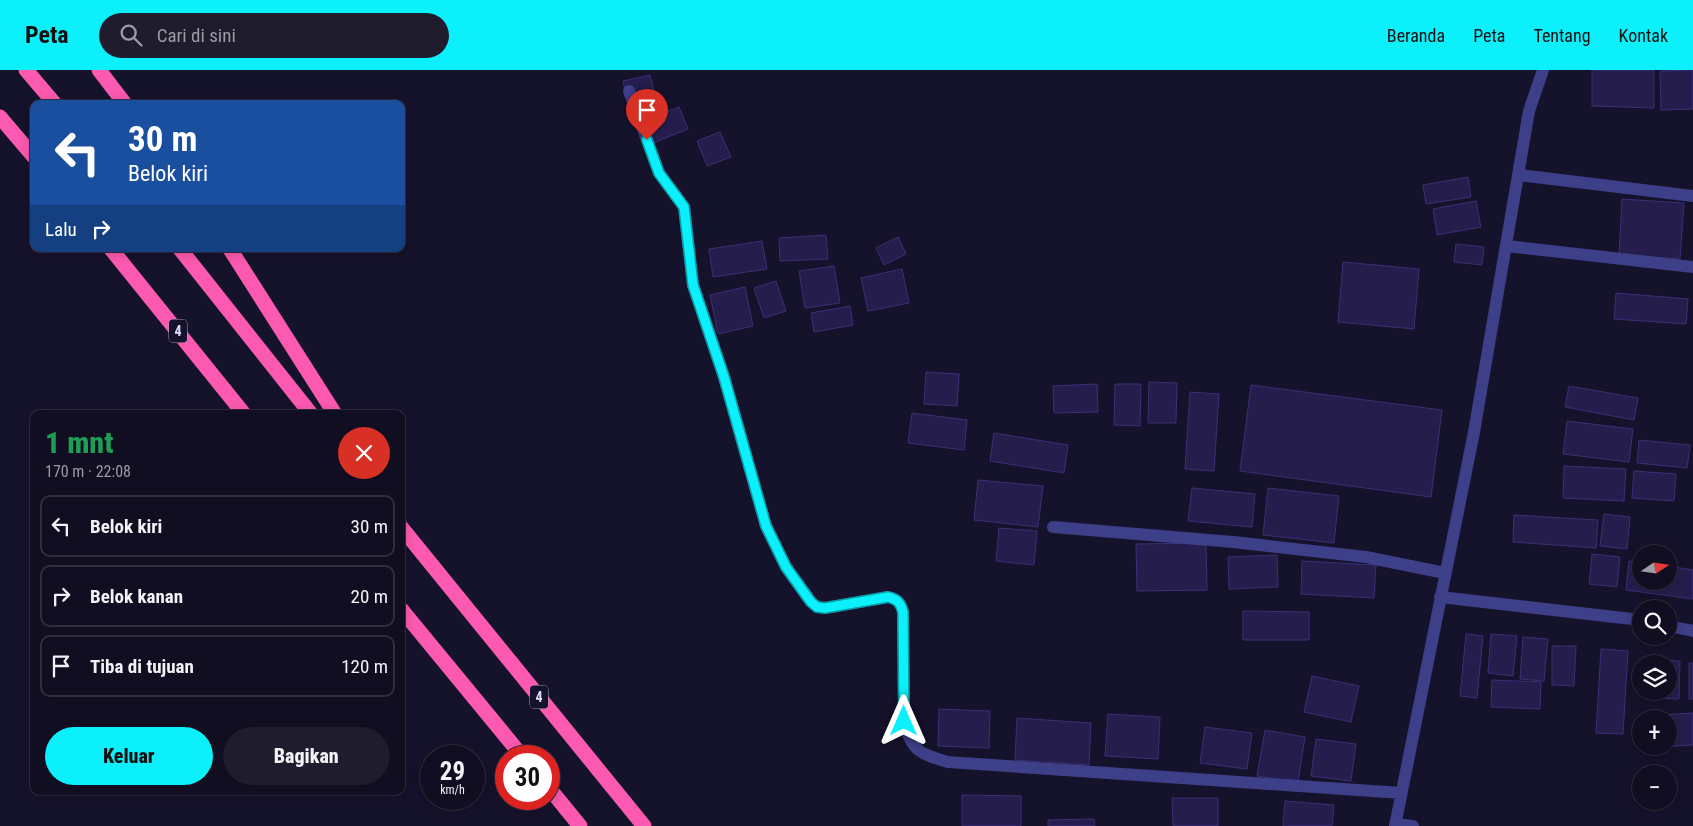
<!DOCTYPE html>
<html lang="id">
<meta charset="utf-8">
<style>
body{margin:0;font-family:"Roboto Condensed",sans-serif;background:#1e1c2d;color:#f1f3f6;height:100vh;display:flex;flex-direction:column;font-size:19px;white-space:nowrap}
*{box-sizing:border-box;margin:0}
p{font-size:16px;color:#9c9ca5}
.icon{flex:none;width:28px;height:28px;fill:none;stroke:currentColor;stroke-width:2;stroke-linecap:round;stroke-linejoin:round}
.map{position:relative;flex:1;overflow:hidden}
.details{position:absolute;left:30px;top:340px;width:375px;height:385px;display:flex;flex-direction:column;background:#100e20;border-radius:10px;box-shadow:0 2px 12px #0003,0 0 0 1px #302e3e}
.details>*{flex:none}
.banner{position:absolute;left:30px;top:30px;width:375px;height:152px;border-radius:10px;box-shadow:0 2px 12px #0003,0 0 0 1px #302e3e;background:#1a4fa0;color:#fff;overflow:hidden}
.needle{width:32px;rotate:77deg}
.tools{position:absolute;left:1632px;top:475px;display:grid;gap:10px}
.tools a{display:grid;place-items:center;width:45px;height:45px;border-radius:50%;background:#100e20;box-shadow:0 2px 12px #0003,0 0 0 1px #302e3e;font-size:25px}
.speed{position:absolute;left:420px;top:675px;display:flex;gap:10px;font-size:25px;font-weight:700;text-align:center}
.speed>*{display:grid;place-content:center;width:65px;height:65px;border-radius:50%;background:#100e20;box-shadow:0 2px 12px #0003,0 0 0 1px #302e3e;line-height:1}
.speed small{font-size:12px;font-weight:400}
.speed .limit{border:8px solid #d22;background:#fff;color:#111}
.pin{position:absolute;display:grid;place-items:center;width:42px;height:42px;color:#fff;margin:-51px -21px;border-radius:50% 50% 50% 0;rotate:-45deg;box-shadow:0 0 5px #0007}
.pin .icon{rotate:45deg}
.me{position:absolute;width:55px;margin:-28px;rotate:0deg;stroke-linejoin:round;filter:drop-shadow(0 0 4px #0008)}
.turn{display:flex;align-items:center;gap:18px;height:105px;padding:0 15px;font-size:22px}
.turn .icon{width:65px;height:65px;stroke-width:2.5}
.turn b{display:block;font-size:35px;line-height:42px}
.then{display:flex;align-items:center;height:48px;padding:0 15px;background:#0003;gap:10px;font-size:19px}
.round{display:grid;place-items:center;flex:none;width:52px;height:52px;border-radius:26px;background:#1e1c2d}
.summary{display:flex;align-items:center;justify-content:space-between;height:85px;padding:0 15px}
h1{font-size:30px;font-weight:800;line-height:38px;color:#1e9e55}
.action{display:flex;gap:10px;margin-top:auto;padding:10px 15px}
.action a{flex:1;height:58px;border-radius:30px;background:#0cf0fb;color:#111;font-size:20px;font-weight:800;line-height:58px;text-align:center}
.action a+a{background:#1e1c2d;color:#f1f3f6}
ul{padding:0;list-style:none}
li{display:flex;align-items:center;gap:15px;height:62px;margin:0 10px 8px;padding:0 5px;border:2px solid #302e3e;border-radius:10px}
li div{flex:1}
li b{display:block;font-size:19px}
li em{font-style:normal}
header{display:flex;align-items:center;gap:30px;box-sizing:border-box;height:70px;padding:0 25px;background:#0cf0fb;color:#111}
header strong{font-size:24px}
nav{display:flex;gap:28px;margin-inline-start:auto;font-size:18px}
.search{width:350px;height:45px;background:#1e1c2d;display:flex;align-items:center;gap:12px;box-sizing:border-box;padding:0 18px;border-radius:28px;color:#9c9ca5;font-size:19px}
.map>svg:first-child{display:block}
.building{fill:#251e4c;stroke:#3b3077}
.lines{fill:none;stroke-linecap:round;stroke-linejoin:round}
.minor{stroke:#3e3f89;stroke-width:12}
.highway{stroke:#fc5ab0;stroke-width:15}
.route-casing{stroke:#089ca3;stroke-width:12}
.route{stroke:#0cf0fb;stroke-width:9}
.labels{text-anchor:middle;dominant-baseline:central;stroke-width:4;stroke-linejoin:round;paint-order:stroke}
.shield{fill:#15122b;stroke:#a29fbf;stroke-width:1}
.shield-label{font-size:14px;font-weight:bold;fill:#dfdcfe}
</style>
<header>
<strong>Peta</strong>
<div class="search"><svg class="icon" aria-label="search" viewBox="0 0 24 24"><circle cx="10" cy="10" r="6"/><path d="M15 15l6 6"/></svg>Cari di sini</div>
<nav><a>Beranda</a><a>Peta</a><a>Tentang</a><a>Kontak</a></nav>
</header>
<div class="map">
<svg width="1693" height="756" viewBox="0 0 1693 756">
<rect width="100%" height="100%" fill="#15122b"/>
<path class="building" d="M1592,0H1654V38L1592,36Z
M1693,0V39L1661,40L1660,1Z
M650,5L657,33L630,40L623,11Z
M679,37L688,59L653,73L644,50Z
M720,62L731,87L707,96L697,71Z
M1468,107L1471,127L1426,134L1423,115Z
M1622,129L1684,133L1680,189L1619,185Z
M1476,131L1481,157L1437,165L1433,139Z
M826,165L828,189L780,191L779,168Z
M898,167L906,184L884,195L876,178Z
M762,171L767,199L713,207L709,179Z
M1456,174L1484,177L1482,195L1454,192Z
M1343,192L1419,199L1414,259L1338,252Z
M834,196L840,233L805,238L799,201Z
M902,199L909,233L868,241L861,208Z
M776,211L786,241L764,248L754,218Z
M745,217L753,256L718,264L710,225Z
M1616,223L1688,229L1686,254L1614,249Z
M850,236L853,255L814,262L811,243Z
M926,302L959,304L957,336L924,334Z
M1149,312L1177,313L1176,353H1148Z
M1097,314L1098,342L1054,343L1053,316Z
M1115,314H1141L1140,356L1114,355Z
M1251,315L1442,340L1431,427L1240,401Z
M1569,316L1638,328L1634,350L1565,337Z
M1190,322L1219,324L1214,401L1185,399Z
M912,343L967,350L964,380L908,373Z
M1567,351L1633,359L1629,392L1563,384Z
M994,363L1068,375L1064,403L990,391Z
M1639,370L1690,375L1687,398L1637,393Z
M1564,396L1626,399L1624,431L1563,428Z
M1634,401L1676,404L1674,431L1632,428Z
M978,410L1043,416L1038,457L974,450Z
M1192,418L1255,424L1252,457L1188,451Z
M1268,418L1339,426L1334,473L1263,465Z
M1604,444L1630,447L1627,479L1600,476Z
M1514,445L1598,450L1596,478L1513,472Z
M999,458L1037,461L1034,495L996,491Z
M1206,473L1207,520L1137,521L1136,474Z
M1592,484L1620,487L1617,517L1589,514Z
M1277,485L1278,517L1229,519L1228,487Z
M1302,491L1376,495L1374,528L1301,524Z
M1629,491L1641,493V511H1669V496L1693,500V529L1626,520Z
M1243,541L1309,542V570H1243Z
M1466,564L1483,566L1477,628L1460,626Z
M1491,564L1517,566L1513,606L1488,603Z
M1523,567L1548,569L1544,611L1520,609Z
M1552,576H1576L1574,616L1552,615Z
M1601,579L1628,581L1623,664L1596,663Z
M1645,589L1680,591L1679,629L1645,628V621H1669V594H1645Z
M1689,593H1693V629H1689Z
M1312,606L1359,616L1351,652L1304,642Z
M1492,610L1541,612L1540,639L1491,637Z
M939,639L990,641L989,678L938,676Z
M1693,643V675L1646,678V676H1669V649H1644V646Z
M1108,644L1160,647L1158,689L1105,686Z
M1017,648L1091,653L1089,695L1015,690Z
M1205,657L1252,663L1247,699L1200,693Z
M1265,660L1305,667L1298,712L1257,706Z
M1316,669L1356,674L1351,711L1311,706Z
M962,725L1021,726V756H962Z
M1172,728H1218V756H1173Z
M1285,731L1334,735L1332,756H1283Z
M1094,749L1095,756H1048V750Z"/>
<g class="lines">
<path class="minor" d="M629,21L659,103L684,137L693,215L724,307L766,456L786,497L811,532L817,537L825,538L888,527C897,529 901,533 903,542L904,651C911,681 920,684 948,692L1401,723
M1519,105L1693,126
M1507,176L1693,197
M1053,457L1233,472L1366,487L1445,503
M1440,527L1641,550
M1669,556L1693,561
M1395,754L1413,756
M1395,756L1474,362L1529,41L1543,0"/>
<path class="highway" d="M26,0L55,34
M99,0L125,34
M0,47L34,87
M111,179L244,344
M180,179L311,344
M230,179L335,344
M401,457L644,756
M401,539L522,686
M549,718L580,756"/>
</g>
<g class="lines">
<g class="route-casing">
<path id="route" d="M647,70L659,103L684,137L693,215L724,307L766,456L786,497L811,532L817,537L825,538L888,527C897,529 901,533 903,542L904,651"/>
</g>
<use href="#route" class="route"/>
</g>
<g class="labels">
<g class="shield">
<rect x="169" y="249.5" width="18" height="23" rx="4"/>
<rect x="530" y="615.5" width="18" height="23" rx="4"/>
</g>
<g class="shield-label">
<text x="178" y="261">4</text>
<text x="539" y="627">4</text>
</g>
</g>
</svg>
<div class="tools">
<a><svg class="needle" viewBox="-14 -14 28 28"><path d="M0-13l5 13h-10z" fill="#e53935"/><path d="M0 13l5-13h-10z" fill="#9c9ca5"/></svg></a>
<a><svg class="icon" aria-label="search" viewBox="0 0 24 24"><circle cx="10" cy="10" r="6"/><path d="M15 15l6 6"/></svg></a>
<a><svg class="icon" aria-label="layers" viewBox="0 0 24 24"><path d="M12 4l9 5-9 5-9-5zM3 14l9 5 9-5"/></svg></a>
<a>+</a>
<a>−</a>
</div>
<div class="speed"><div>29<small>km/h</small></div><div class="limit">30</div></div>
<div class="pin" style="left:647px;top:70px;background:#d93025"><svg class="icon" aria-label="arrive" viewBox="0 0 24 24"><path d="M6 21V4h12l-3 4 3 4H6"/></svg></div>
<svg class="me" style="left:904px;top:651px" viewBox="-20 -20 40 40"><path d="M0-17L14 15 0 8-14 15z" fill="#0cf0fb" stroke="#fff" stroke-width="4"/></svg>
<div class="banner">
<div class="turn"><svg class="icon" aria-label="left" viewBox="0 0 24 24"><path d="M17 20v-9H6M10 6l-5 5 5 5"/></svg><div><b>30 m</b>Belok kiri</div></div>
<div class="then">Lalu<svg class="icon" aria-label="right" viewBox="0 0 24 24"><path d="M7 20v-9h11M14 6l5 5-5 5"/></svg></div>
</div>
<section class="details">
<div class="summary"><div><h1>1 mnt</h1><p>170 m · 22:08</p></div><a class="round" style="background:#d93025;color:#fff"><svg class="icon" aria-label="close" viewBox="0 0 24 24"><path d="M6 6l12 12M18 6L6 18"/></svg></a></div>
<ul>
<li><svg class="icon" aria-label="left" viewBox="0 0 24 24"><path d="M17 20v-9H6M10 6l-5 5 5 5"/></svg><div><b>Belok kiri</b></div><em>30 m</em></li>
<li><svg class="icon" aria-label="right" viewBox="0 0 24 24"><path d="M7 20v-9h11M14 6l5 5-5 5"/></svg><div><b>Belok kanan</b></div><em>20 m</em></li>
<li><svg class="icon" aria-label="arrive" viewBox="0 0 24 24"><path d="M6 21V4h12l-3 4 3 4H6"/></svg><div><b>Tiba di tujuan</b></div><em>120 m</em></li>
</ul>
<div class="action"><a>Keluar</a><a>Bagikan</a></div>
</section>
</div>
